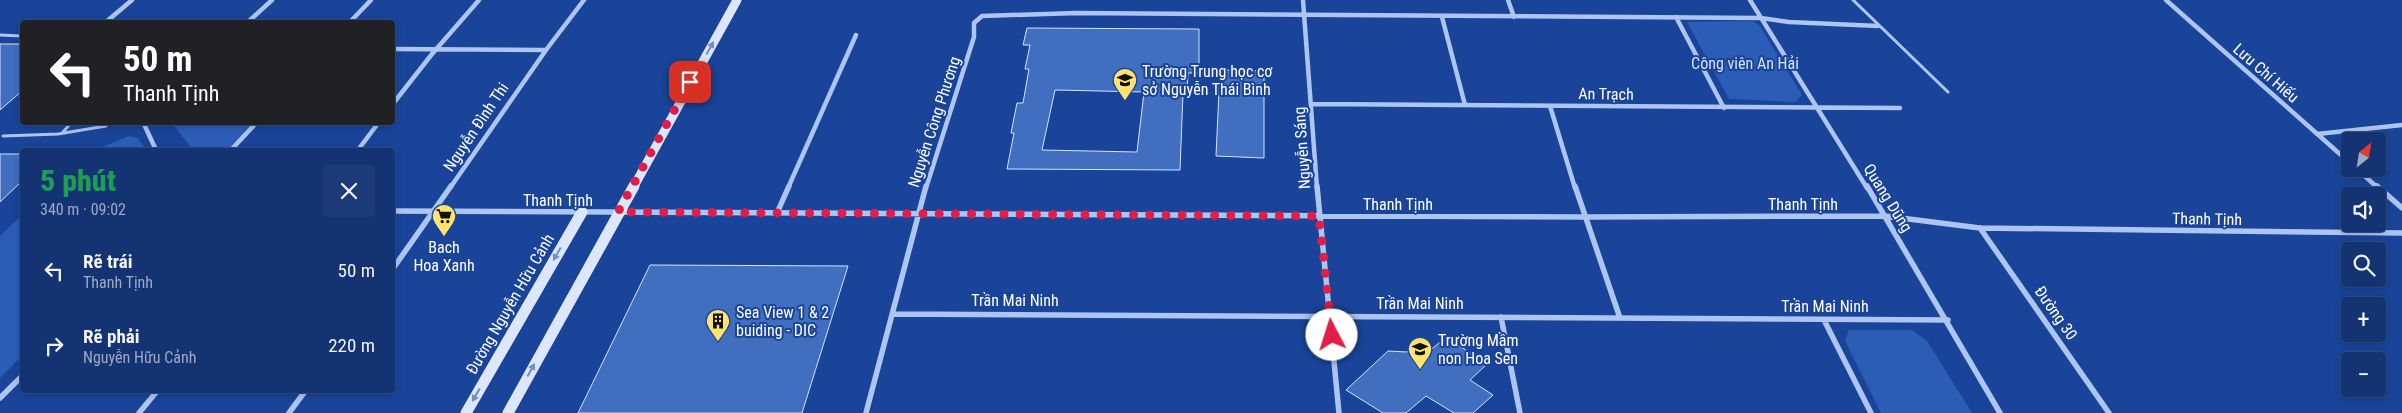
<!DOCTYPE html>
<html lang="vi">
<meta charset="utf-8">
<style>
body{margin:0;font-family:"Roboto Condensed",sans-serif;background:#1c3b78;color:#f1f3f6;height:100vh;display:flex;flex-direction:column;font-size:19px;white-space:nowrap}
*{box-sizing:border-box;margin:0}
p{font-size:16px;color:#9daac4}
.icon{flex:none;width:28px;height:28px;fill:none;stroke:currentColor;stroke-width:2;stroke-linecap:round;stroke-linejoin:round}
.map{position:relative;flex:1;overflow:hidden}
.sheet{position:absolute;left:20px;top:148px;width:375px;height:245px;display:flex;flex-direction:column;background:#133373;border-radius:5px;box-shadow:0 2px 8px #0003,0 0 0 1px #324e85}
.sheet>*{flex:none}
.guide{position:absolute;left:20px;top:20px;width:375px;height:105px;border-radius:5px;box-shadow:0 2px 8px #0003,0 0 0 1px #324e85;background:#202124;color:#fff;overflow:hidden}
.needle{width:32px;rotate:30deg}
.tools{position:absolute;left:2341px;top:132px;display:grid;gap:10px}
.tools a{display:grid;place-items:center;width:45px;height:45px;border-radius:5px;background:#133373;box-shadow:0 2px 8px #0003,0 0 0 1px #324e85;font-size:25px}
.pin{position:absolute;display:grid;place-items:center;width:42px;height:42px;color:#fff;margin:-21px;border-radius:10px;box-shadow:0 2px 8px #0006}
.me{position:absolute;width:55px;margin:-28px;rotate:355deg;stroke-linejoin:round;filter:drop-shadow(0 0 4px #0008)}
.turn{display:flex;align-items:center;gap:18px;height:105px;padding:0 20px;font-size:22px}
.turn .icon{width:65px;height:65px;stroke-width:2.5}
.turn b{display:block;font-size:35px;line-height:42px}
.round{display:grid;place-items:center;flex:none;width:52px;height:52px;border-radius:5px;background:#1c3b78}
.overview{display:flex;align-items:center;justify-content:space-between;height:85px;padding:0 20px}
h1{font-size:30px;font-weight:800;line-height:38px;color:#1e9e55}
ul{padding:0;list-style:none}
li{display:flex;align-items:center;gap:15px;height:75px;padding:0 20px}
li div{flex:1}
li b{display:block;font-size:19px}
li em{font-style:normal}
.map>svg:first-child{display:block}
.green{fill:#2c5db6}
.building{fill:#426ec0;stroke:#d5e2fc;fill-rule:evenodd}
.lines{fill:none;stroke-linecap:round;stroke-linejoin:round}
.lane{stroke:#adc5f1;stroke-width:3}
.street-far1{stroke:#adc5f1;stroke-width:4.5}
.street{stroke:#adc5f1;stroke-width:5.5}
.secondary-far1{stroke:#dce6fc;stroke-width:9}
.secondary{stroke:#dce6fc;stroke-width:11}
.oneway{fill:#718dc6}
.route{stroke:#e11d48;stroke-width:9;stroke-dasharray:0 16.2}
.labels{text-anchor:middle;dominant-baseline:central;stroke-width:4;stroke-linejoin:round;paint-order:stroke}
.park-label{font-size:16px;fill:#d5e2fc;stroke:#194499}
.poi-label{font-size:16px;fill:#fff;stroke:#194499;text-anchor:start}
.street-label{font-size:16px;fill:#fff;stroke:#194499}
</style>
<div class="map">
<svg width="2402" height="413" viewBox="0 0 2402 413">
<rect width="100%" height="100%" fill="#194499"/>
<path class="green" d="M1753,21L1760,26L1802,95L1795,102L1729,99L1687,22Z
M172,123H256L230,150H193Z
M129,136L138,138L146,150H95Z
M22,215V356L0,378V236Z
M1849,330H1912L1927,341L1972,413H1881L1845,341Z"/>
<path class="building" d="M1027,28L1199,29V73H1188L1187,93H1183L1180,170L1007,169L1014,133H1011L1017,103H1023L1029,69H1025L1030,45H1023ZM1055,90L1144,92L1137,152L1042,150Z
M0,44H22V91L0,110Z
M1220,70L1264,71V158L1216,156Z
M0,154H22V181L0,202Z
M650,265L848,266L802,413H578Z
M1446,337L1487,364L1470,380L1493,395L1473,413H1454L1426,396L1406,413H1383L1346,390L1388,351L1407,352L1411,348H1433Z"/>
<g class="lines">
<path class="lane" d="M1853,0L1948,92
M0,35L22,36
M63,132L72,122
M3,136L58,134L106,126L110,122"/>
<path class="street-far1" d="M1303,0L1317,188
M1508,0L1514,17
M1750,0L1867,188
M2166,0L2350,163
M1442,17L1465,105
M1676,17L1724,108
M106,22L132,0
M248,22L272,0
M350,22L371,0
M392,49L546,50
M1312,104L1900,108
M392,105L432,54L479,0
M1550,106L1575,188
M143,122L156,150
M2317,134L2402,125
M231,150L257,122
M358,150L379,122
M2357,169L2378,188
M450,188L546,50L584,0
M788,188L856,35
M926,188L974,37V23L982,16L1076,13L1761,18L1789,22L1878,26"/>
<path class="street" d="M1317,186L1339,413
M1575,186L1620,318
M1867,186L2000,413
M2377,186L2402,208
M392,211L1584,217L1885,216L1980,228L2402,233
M777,213L789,186
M1980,228L2109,413
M392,270L451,186
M893,314L1948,320
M1501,317L1520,413
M1824,320L1871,413
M0,398L22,376
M139,413L158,390
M289,413L306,390
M866,413L926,186"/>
<path class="secondary-far1" d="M633,188L737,0"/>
<path class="secondary" d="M466,413L582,212
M508,413L634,186"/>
</g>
<defs><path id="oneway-solid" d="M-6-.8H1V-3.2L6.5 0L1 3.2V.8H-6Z" transform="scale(1.25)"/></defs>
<g class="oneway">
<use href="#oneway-solid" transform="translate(710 48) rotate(-61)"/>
<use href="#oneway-solid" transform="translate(557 254) rotate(120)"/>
<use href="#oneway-solid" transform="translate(531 370) rotate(-61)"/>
<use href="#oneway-solid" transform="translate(476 395) rotate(120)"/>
</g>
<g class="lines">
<path class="route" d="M690,82L618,212L1319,216L1332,335"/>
</g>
<defs>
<g id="school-pin" transform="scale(1.25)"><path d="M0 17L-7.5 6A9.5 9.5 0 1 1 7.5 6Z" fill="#ffe36d" stroke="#194499"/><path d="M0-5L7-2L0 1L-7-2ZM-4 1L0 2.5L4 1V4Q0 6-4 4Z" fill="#111"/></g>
<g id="supermarket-pin" transform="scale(1.25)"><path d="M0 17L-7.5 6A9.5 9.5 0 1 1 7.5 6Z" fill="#ffe36d" stroke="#194499"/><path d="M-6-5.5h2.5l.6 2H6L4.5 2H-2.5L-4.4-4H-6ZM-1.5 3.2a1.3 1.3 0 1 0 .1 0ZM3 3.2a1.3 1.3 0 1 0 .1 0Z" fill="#111"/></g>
<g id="building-pin" transform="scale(1.25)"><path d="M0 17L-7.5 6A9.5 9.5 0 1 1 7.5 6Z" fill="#ffe36d" stroke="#194499"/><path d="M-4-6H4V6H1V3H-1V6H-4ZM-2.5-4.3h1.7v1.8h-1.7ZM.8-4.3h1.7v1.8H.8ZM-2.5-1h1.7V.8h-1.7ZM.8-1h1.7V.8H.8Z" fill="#111"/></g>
</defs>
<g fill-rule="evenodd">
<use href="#school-pin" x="1125" y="80"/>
<use href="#supermarket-pin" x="444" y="216"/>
<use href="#building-pin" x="718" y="321"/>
<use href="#school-pin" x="1420" y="349"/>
</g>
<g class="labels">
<g class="park-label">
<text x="1745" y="63">Công viên An Hải</text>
</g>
<g class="poi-label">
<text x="1142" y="71">Trường Trung học cơ<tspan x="1142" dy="18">sở Nguyễn Thái Bình</tspan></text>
<text x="444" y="247" text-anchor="middle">Bach<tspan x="444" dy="18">Hoa Xanh</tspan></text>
<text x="736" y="312">Sea View 1 &amp; 2<tspan x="736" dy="18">buiding - DIC</tspan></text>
<text x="1438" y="340">Trường Mầm<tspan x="1438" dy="18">non Hoa Sen</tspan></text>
</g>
<g class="street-label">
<text transform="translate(2266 73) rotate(41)">Lưu Chí Hiếu</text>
<text transform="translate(1606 94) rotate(1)">An Trạch</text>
<text transform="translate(934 122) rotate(-72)">Nguyễn Công Phương</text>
<text transform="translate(476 127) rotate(-56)">Nguyễn Đình Thi</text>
<text transform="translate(1302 148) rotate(-94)">Nguyễn Sáng</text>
<text transform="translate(1888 198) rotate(58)">Quang Dũng</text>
<text x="558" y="200">Thanh Tịnh</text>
<text x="1398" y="204">Thanh Tịnh</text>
<text x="1803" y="204">Thanh Tịnh</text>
<text transform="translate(2207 219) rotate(1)">Thanh Tịnh</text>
<text x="1015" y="300">Trần Mai Ninh</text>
<text x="1420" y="303">Trần Mai Ninh</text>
<text transform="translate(510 304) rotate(-60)">Đường Nguyễn Hữu Cảnh</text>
<text x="1825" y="306">Trần Mai Ninh</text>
<text transform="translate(2056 313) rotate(55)">Đường 30</text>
</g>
</g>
</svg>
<div class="tools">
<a><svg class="needle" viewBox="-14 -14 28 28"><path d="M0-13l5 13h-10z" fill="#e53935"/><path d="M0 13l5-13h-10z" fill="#9daac4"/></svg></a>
<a><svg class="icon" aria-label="sound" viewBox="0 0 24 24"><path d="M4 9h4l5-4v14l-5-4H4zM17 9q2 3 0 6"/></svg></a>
<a><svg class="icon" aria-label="search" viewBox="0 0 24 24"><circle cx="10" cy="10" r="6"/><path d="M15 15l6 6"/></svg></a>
<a>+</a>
<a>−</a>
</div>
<div class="pin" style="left:690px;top:82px;background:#d93025"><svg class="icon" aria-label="arrive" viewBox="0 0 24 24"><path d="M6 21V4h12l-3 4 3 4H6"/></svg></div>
<svg class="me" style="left:1332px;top:335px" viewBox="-20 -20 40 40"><circle r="19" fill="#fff"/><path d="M0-13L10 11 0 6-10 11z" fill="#e11d48"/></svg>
<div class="guide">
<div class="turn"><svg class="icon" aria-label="left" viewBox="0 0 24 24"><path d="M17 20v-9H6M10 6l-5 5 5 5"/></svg><div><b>50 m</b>Thanh Tịnh</div></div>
</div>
<section class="sheet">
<div class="overview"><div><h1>5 phút</h1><p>340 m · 09:02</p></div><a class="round"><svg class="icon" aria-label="close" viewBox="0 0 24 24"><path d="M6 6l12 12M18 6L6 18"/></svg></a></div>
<ul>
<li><svg class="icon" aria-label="left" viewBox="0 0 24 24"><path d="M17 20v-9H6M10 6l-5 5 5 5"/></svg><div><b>Rẽ trái</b><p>Thanh Tịnh</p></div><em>50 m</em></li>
<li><svg class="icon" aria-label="right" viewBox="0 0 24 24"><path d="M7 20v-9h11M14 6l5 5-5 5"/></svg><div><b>Rẽ phải</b><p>Nguyễn Hữu Cảnh</p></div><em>220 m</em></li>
</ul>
</section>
</div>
